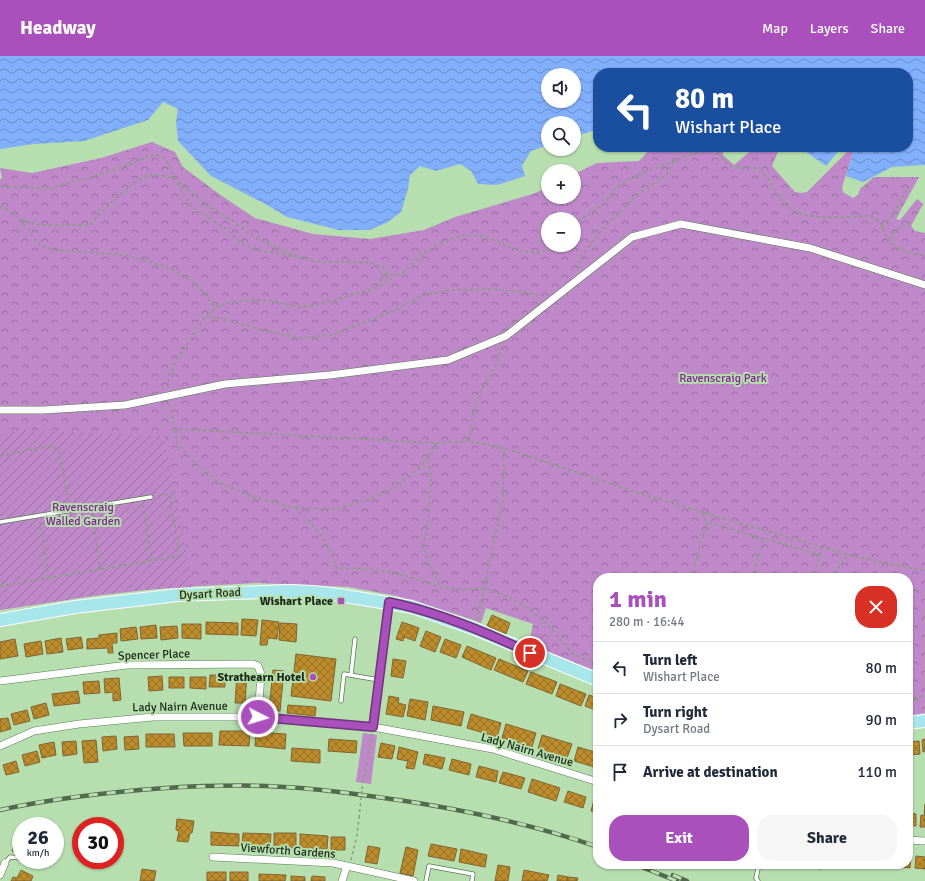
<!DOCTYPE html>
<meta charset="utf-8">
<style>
body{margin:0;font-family:Signika,sans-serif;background:#f6f6f7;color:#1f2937;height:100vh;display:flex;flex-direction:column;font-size:15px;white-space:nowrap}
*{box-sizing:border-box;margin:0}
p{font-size:13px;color:#747a83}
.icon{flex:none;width:22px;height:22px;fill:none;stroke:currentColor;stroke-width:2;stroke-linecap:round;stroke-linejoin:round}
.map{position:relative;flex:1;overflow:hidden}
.sheet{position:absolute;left:593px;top:517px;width:320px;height:296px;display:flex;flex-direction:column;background:#fff;border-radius:16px;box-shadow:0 1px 3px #0004}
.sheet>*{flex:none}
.guide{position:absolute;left:593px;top:12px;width:320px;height:84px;border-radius:16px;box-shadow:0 1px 3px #0004;background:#1a4fa0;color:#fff;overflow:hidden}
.buttons{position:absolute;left:541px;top:12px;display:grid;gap:8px}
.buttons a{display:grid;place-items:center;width:40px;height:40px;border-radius:50%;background:#fff;box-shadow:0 1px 3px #0004;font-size:20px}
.speed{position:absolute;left:12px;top:761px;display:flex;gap:8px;font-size:20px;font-weight:700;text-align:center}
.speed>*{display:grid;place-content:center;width:52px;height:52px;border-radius:50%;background:#fff;box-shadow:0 1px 3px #0004;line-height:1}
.speed small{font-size:10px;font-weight:400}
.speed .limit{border:6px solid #d22;background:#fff;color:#111}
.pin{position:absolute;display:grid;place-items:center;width:34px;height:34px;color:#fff;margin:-17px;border:2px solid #fff;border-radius:50%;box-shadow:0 1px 4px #0007}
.me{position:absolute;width:44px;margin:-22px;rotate:95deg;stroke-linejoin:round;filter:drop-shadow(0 0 3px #0008)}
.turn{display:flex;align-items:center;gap:14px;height:84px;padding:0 16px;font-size:18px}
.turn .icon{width:52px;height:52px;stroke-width:2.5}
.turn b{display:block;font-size:28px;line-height:34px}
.round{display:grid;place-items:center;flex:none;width:42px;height:42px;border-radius:16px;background:#f6f6f7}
.overview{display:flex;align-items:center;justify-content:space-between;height:68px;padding:0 16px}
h1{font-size:24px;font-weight:700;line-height:30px;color:#aa50bc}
.action{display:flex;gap:8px;margin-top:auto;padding:8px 16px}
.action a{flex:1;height:46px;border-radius:16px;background:#aa50bc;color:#fff;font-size:16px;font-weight:700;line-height:46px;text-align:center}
.action a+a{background:#f6f6f7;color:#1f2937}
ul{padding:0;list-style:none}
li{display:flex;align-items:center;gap:12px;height:52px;padding:0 16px;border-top:1px solid #e0e1e3}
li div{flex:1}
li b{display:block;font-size:15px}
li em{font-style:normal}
header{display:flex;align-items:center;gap:24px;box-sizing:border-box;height:56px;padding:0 20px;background:#aa50bc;color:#fff}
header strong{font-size:19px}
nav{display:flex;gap:22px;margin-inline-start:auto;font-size:14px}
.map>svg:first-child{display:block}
.grass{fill:#be88c9}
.park{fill:url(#park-crowns);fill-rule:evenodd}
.garden{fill:url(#garden-furrows)}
.water{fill:url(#water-waves);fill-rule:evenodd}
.building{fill:url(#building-cross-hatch);stroke:#806430}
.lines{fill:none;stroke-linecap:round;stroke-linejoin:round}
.lane-casing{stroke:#577c51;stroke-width:5}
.street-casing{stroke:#577c51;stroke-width:8}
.primary-casing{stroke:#fff;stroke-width:14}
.path{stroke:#82a27c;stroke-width:1.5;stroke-dasharray:3 3;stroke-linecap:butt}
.lane{stroke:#fff;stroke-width:3.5}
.street{stroke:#fff;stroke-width:7}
.primary{stroke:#a7e6eb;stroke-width:12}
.rail-casing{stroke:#51694c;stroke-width:4.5}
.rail{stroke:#b6deae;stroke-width:3;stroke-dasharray:9;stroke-linecap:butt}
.path-bridge{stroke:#82a27c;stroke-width:1.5;stroke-dasharray:3 3;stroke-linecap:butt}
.route-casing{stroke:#6e347a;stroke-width:10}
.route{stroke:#aa50bc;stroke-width:7}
.poi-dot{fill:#aa50bc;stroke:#b6deae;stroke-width:1.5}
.labels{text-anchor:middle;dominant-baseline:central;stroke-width:4;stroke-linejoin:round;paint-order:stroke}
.park-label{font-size:12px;fill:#7f2191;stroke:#b6deae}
.street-label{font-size:12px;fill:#192816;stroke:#b6deae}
.poi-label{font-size:12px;font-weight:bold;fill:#192816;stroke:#b6deae;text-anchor:end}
</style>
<header>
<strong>Headway</strong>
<nav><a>Map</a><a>Layers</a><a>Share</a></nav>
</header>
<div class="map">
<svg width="925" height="825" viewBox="0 0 925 825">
<defs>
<pattern id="park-crowns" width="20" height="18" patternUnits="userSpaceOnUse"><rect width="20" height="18" fill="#be88c9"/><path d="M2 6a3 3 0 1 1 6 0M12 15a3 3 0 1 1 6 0" fill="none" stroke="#9a6fa2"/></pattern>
<pattern id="garden-furrows" width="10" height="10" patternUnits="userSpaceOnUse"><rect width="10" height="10" fill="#be88c9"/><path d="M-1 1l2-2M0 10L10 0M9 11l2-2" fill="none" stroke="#9a6fa2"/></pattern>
<pattern id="water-waves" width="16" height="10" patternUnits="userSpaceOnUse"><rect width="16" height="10" fill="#81affc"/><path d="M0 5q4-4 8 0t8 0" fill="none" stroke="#698ecb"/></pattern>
<pattern id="building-cross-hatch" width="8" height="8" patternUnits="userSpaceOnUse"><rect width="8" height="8" fill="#bc8c2c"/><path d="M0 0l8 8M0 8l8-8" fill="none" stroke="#987225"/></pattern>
</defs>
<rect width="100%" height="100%" fill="#b6deae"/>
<path class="grass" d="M363,677L377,679L371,728L356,726Z"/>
<path class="park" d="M152,86L175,96L183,111L219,138L255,162L313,178L370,183L424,174L455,161L533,138L548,131V141H574V118L597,107L639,105L652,91H726L723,97V99L734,109L755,91H780L772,110L795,136L801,137L807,136L849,94L853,97L842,131L843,136L853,142L858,139L860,133L874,121H919L896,163L900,164L917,143L923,148L911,170L915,175L925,177V657L908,660V522H598V616L529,588L533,568L486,552L481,567L471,563L397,540L349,531L257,527L162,532L93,540L0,554V123L2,122L0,112L32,117L101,102ZM548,163H574V189H548Z"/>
<path class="garden" d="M23,374L164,380L193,531C128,533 64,544 0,554V379Z"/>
<path class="water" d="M0,0H925V109L892,111L863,126L846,120L853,97L842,91L826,110L799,91H908V17H695V15L693,13L690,17H598V73L574,81V67H548V89L531,95L522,110L525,120L497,129L478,128L471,115L460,108L436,115L420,110L410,119L408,133L401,156L388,166L370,174H339L287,161L267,149L211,120L178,85L176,65L178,53L163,46L148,64L84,85L34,88L0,93ZM548,19H574V45H548Z"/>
<path class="building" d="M492,559L510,567L506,578L487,570Z
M242,563L258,564L256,580L241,579Z
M262,564L279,566L277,583L268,582L267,589H260Z
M206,566L238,567V579L206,578Z
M402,566L419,572L415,585L404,581L403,585L396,583Z
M280,567L297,568L296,586L279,584Z
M182,568H201V583L182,582Z
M156,569L157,582L141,583L140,571Z
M177,570L178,582L161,584L160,571Z
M136,571L138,583L121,585L120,573Z
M426,575L441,581L435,596L420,590Z
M117,577V587H112L113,597H108V592L87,593V583L99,582V579Z
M81,581L83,592L68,594L66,583Z
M61,582L63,596L47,598L45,585Z
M15,583L18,600L0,603V586Z
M445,583L461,589L456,602L440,596Z
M41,585L43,598L26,601L24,588Z
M467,590L496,602L491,614L462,601Z
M296,598L336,603L331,645L291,640Z
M393,603L406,605L403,622L391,620Z
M499,603L528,615L523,626L494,614Z
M273,614L284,615L280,655L269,654Z
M531,616L557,626L552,638L526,628Z
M237,618H247L245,647H235Z
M210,619H225V631H209Z
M162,620L163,634L149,635L148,621Z
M169,621H184V632H169Z
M190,621H206V633L190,632Z
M119,622L121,644L113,645V636L105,637L104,623Z
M99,625L100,637L84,638L83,626Z
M560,628L586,638L581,650L556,640Z
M78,635L80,647L54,650L52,638Z
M589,639L598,642V655L585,650Z
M389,640L399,642L398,647L406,649L403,661L386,658Z
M410,643L428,646L425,664L407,660Z
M46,647L49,659L34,663L31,651Z
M288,649L316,651L315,660L287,657Z
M433,650L464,656L461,670L431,664Z
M27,654L30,665L14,669L11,658Z
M471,658L501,667L497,681L467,672Z
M8,662L11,673L0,676V663Z
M506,668L536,677L532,691L502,682Z
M220,675H250L249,690L219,689Z
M256,676L286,678L285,693L255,690Z
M183,677H212V690H184Z
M146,678H174L175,691H146Z
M542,679L572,688L567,702L538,693Z
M116,680L117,693L103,695L102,681Z
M138,680L139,693L125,694L124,681Z
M329,683L357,685L356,697L328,695Z
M925,683V695L923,696L922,684Z
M96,684L98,706L84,707L82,685Z
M76,685L77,698L63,700L62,686Z
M919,685L920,698L908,699V686Z
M54,686L56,699L42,702L39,689Z
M381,687L395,690L392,703L378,701Z
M399,691L418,696L414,713L406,712L408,705L397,703Z
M578,691L598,697V712L574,705Z
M292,692L320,694V707L291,705Z
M37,695L40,706L25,710L22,699Z
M425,698L445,702L442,713L423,708Z
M452,703L471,708L469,719L449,714Z
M16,705L19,716L6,719L3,709Z
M479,710L498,715L496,726L476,721Z
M503,716L525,722L521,733L499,727Z
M532,723L560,732L556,745L528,736Z
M568,735L586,741L583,752L564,746Z
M594,744L598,745V757L591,755Z
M925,748V771H920L921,759L924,760Z
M908,757L916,758V770L908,769Z
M177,763L194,765L192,777H190L188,786L177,785L179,775L176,774Z
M211,776L239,778V790L211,789Z
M17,777L21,778V798L12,795Z
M243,777L271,778L270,791L242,790Z
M274,777H296V792L274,791Z
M300,778L328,780L327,793L300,792Z
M331,781H345V794H331Z
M431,788L457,793L454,805L428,800Z
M368,790L380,792L377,808L365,806Z
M406,791L418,794L413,820L400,817Z
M461,793L487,799L485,811L459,806Z
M908,800H911L910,812L892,810V808H908Z
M916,800L925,801V813L915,812Z
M807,808H822L821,813L807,811Z
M829,808H848V811Z
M855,808H887V810Z
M498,809L510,811L508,825H495Z
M142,813L156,815L154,825H140Z
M21,814L33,820L31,825H11L13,821L17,822Z
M524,814L549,819L547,825H522Z
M207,816H226V825H207Z
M230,816H248V825H230Z
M259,818L286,819L285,825H259Z
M558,819L568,821L567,825H557Z
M291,820L305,821V825H291Z
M312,820L325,821V825H311Z
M568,821L578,822L577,825H567Z"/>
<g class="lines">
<g class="lane-casing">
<path id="lane" d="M0,466L151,441
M351,619L355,583
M341,645L344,618L379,624
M33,804L41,805
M5,807L10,801L21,802
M426,825L429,810L473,818L472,825
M758,825L756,822L759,808"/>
</g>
<g class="street-casing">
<path id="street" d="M0,354H44L125,349L225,328L330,319L448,304L506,280L632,181L681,168L810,192L925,229
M0,625L127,609L253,608L258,610L261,618L258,661
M373,671L389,547
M0,690L34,675L79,668L153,661H258L373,671L493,693L598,726
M908,784L925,785
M213,801L333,807L347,810L342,825
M347,810L414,825
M0,819L5,807"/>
</g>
<g class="primary-casing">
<path id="primary" d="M0,564L75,551L178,539L290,535L313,536L339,539L412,551L475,573L598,624
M908,667L925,665"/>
</g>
<path class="path" d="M1,130L50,133L63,128L92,121L130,108L155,98L164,102L169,108L175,123L207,149L233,165L254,181L298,201L317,206H355L372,207L384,212L387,217L395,220L405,215L424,197L442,186L464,179L484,180L513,192L532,197L548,194L562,189
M0,150H2L20,163L39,169H90C101,156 134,122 150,119C158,118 168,121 175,123L189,147L195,153L228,174L242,187L253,193L296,201
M20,163L39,189L52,194L126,199L170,212L195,227L216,251
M574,170L578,165L603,149L616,131L639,118L708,93C711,94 716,95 719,98C723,102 726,108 731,110C741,114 756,108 764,117C775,131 779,148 797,156C812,163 837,161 854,161C860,160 867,159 872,161C885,166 883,181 894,189C903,196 914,198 925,200
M882,171L893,159L907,133
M890,183C895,175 902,167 913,167
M578,213L580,202L598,178L638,138L666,119L674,105
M377,230L386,217
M206,259L267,275L300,282L332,279L393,255L422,239L452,234L488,233L525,236L541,241
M502,291L497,306L479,339L472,363L469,385L504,392L641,438L848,499L925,515
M168,332L169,320L175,307L206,259L216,251L234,246L254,244L274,245L297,251L313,250L376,232L394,221
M169,348L175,373L437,387L469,385
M175,374L177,387L196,408L218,426L253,441L274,447L294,451
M437,387C431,394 427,403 421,410C401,431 366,448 337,452C323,454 308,452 294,451C317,472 327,483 337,513L351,512L378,514L407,520L441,531L463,534L484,532L509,541L526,551L545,566L573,598L598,609
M429,398L431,427L428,465L423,491L430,510L441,531
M0,400C11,398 45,389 54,392C58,393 59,395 60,398L69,448
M143,449L152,505
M704,457L703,462L707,466
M92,458L100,513
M40,466L49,522
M820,499L822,491
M691,522L707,466L820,499L813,522
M752,522L764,483
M830,522L848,499
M0,530L179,500L170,438L157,440
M477,564L503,445L504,392
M908,646L925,639
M362,733L372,678
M351,804L357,779L359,762"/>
<use href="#lane" class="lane"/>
<use href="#street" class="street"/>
<use href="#primary" class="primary"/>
<g class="rail-casing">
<path id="rail" d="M0,754C55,742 110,736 166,732C199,730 233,729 266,730C319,732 372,740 424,748C483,758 541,771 598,791
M634,808L677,825
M673,819L687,825"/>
</g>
<use href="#rail" class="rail"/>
<path class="path-bridge" d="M359,762L362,733"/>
</g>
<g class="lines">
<g class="route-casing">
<path id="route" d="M258,661L373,671L389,546C438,556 486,576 530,597"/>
</g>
<use href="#route" class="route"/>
</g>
<g class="poi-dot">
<rect x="337" y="541" width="8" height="8" rx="2"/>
<circle cx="313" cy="621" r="4"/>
</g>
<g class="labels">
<g class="park-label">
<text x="723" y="322">Ravenscraig Park</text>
<text x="83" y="451">Ravenscraig<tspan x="83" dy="14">Walled Garden</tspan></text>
</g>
<g class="street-label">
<text transform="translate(210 538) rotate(-3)">Dysart Road</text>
<text transform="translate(154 599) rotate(-2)">Spencer Place</text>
<text transform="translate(180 651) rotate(-1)">Lady Nairn Avenue</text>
<text transform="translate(527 694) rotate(16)">Lady Nairn Avenue</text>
<text transform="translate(288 795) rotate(4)">Viewforth Gardens</text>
</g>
<g class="poi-label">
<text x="333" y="545">Wishart Place</text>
<text x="305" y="621">Strathearn Hotel</text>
</g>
</g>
</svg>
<div class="buttons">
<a><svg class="icon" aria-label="sound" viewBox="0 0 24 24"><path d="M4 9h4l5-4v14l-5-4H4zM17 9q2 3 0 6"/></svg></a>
<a><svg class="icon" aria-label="search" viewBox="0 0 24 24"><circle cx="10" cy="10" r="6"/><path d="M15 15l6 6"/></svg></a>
<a>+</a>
<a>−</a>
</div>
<div class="speed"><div>26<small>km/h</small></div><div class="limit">30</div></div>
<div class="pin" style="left:530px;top:597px;background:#d93025"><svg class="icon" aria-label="arrive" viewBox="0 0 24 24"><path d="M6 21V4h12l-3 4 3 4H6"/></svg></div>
<svg class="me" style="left:258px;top:661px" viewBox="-20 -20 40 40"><circle r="17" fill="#aa50bc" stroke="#fff" stroke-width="3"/><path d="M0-11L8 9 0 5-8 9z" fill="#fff"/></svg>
<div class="guide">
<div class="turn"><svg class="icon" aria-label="left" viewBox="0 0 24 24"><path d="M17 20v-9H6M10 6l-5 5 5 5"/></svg><div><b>80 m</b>Wishart Place</div></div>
</div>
<section class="sheet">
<div class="overview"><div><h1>1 min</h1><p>280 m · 16:44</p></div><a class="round" style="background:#d93025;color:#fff"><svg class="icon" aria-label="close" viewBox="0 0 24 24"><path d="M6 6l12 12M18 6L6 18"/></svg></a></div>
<ul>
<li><svg class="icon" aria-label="left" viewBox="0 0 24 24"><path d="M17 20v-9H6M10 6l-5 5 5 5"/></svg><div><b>Turn left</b><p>Wishart Place</p></div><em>80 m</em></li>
<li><svg class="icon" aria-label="right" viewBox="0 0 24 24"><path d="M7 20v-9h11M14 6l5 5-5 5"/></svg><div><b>Turn right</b><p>Dysart Road</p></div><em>90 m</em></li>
<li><svg class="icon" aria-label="arrive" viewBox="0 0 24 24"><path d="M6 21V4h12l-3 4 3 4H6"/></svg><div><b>Arrive at destination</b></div><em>110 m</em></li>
</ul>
<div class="action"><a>Exit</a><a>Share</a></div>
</section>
</div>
